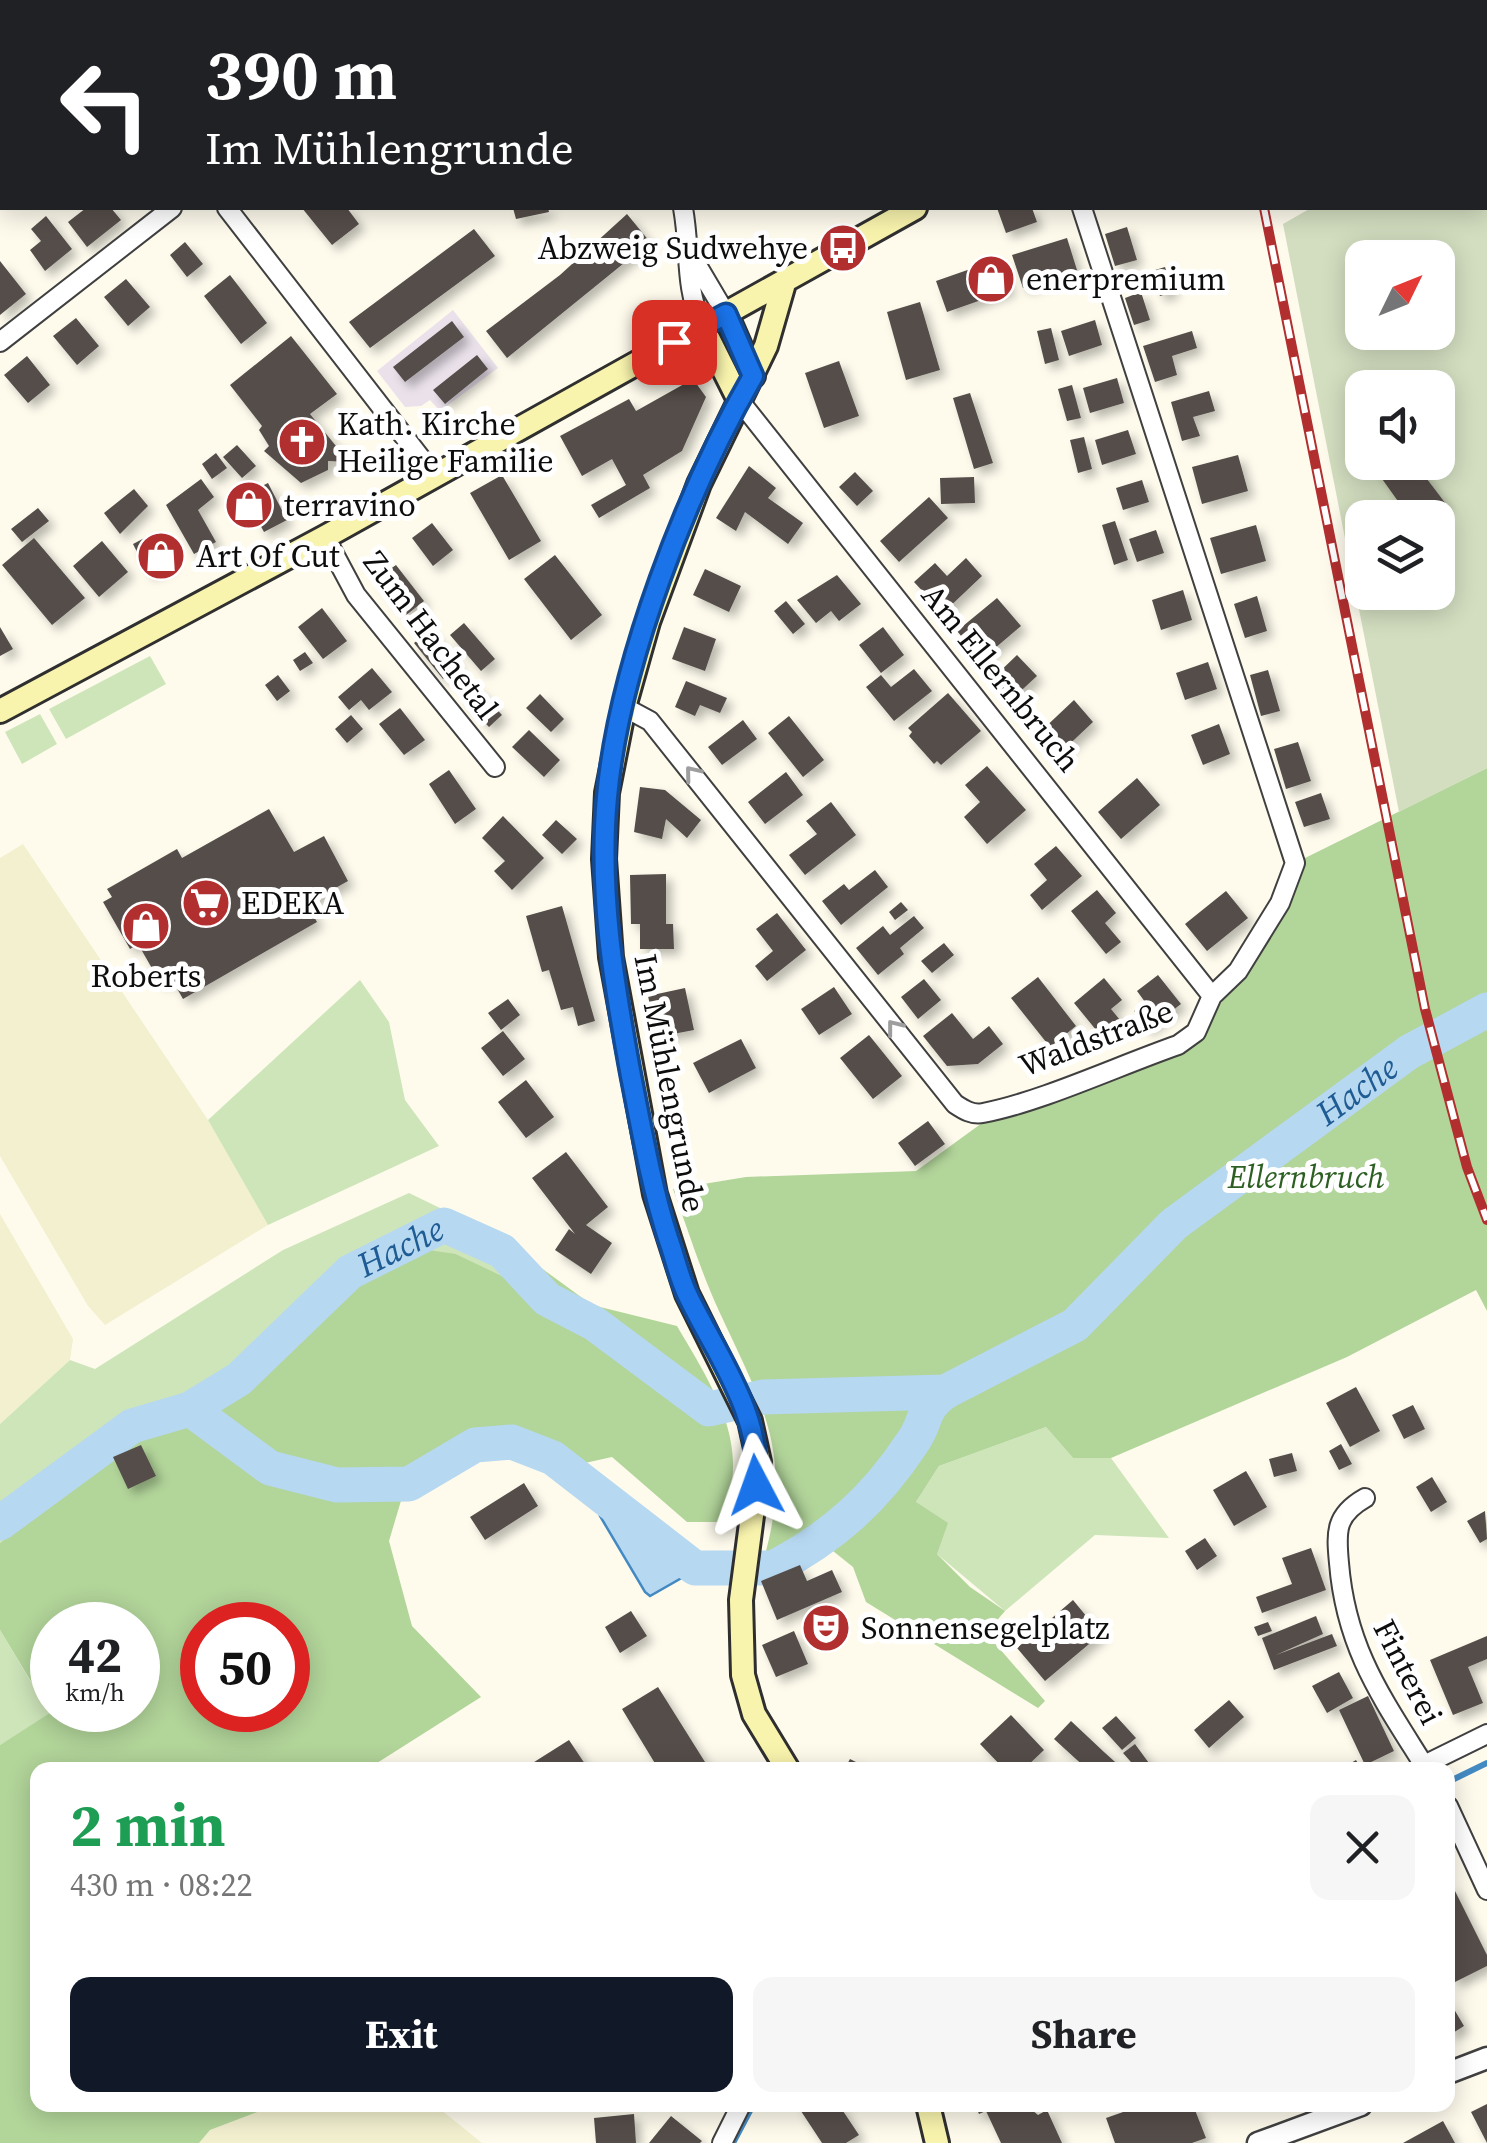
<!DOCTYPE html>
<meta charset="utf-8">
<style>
body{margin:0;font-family:"Source Serif 4",serif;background:#f6f6f6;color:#202124;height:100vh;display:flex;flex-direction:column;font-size:38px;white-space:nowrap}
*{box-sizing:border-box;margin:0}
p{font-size:32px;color:#757577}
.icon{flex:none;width:55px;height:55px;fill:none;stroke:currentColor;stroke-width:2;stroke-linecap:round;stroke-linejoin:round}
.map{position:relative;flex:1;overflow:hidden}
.drawer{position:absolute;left:30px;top:1762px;width:1425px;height:350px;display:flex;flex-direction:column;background:#fff;border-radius:20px;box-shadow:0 5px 25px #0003}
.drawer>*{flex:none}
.top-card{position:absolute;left:0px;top:0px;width:1488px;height:210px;box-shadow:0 5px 25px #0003;background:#202124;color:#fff;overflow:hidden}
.needle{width:65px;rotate:47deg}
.buttons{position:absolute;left:1345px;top:240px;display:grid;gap:20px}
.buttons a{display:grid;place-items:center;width:110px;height:110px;border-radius:20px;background:#fff;box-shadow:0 5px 25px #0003;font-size:50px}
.speed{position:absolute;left:30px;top:1602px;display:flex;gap:20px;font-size:50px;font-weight:700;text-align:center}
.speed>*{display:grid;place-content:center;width:130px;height:130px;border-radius:50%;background:#fff;box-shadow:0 5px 25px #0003;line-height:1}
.speed small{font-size:25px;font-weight:400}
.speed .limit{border:15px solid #d22;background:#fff;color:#111}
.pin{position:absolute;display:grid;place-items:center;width:85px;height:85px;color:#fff;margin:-42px;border-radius:20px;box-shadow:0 5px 15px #0006}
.me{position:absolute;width:110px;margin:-55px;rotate:356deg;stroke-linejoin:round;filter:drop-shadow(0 0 8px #0008)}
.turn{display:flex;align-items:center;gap:35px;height:210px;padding:0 40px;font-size:45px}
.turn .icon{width:130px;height:130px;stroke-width:2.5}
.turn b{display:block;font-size:70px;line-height:85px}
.round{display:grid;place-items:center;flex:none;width:105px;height:105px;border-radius:20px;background:#f6f6f6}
.overview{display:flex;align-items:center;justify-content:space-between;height:170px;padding:0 40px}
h1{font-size:60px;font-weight:700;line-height:75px;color:#1e9e55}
.action{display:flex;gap:20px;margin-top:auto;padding:20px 40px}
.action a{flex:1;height:115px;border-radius:20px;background:#111827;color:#fff;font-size:40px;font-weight:700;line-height:115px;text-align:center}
.action a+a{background:#f6f6f6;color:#202124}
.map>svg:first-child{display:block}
.industrial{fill:#eae1eb}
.farmland{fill:#f2f0cf}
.green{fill:#cee5ba}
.forest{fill:#b2d59a;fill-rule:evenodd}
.cemetery{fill:#d3dec0;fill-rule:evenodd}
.water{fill:#b6d8f1;stroke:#4389c2;stroke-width:2.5}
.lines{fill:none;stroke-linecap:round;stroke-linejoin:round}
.stream{stroke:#4389c2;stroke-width:6}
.river{stroke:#b6d8f1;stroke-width:35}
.building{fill:#544e4a;filter:url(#shadow)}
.minor-casing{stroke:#404040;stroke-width:22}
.tertiary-casing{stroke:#404040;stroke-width:25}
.secondary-casing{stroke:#2f2f2f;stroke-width:28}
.minor{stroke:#fff;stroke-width:18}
.tertiary{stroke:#fff;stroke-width:20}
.secondary{stroke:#f9f4ad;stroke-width:22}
.rail-casing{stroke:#b22f30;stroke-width:10}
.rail{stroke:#fff;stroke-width:6;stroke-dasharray:19;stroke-linecap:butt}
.oneway{stroke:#9e9e9e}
.route-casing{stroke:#114b97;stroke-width:25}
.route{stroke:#1a73e8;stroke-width:18}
.labels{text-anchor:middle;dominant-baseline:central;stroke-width:10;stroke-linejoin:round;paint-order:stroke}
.poi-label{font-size:32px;fill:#0d0d0d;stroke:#fff;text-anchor:start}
.street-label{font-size:32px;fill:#0d0d0d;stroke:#fff}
.park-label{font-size:32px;font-style:italic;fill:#2c5f22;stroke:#fff}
.water-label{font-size:35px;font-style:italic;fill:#205c94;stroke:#fff}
</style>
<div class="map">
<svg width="1487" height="2143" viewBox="0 0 1487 2143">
<defs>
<filter id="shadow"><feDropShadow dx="6" dy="6" stdDeviation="5" flood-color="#0004"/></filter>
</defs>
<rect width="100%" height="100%" fill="#fefbed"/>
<path class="industrial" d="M453,310L498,368L440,411L430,400L421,406L405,407L377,371Z"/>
<path class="farmland" d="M23,844L208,1120L268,1225L105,1325L88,1306L0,1156V858Z
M0,1214L73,1339L70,1360L0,1424Z
M276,2105H435L482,2143H199L210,2130Z"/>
<path class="green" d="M150,656L166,684L66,739L49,709Z
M40,714L57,744L22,764L5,732Z
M360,980L389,1022L405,1100L439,1146L268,1225L208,1120Z
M409,1193L496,1235L509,1280L456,1254L353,1277L242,1382L96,1461L0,1543V1424L70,1360L95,1369L283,1250Z
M1046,1427L1073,1458H1111L1169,1538L1095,1535L1005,1611L937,1554L916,1502L939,1466Z
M0,1630L50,1714L0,1745Z"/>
<path class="forest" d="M1487,768V1311L1476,1290L1347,1357L1111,1458H1073L1046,1427L939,1466L916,1502L948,1523L937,1554L970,1587L1005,1611L986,1633L1045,1701L1038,1708L866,1602L853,1567L813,1535L777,1557L764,1558C794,1454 762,1404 719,1311C701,1272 688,1230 673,1189L746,1177L916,1171L982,1123L1181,1048L1211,1017L1241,975L1301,860Z
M496,1235L592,1305L677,1326C701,1367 734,1417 733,1466C733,1484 729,1503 727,1522H687L612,1457L576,1465L502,1431L457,1444L403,1494L389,1541L412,1626L481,1697L366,1770H38V2105H276L210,2130L199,2143H0V1745L50,1713L0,1630V1543L96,1461L242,1382L353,1277L407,1247L456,1254L508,1279ZM52,1625H138V1710H52ZM202,1625H288V1710H202Z"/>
<path class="cemetery" d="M1376,0H1487V768L1399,812L1283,224L1311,208H1485V2ZM1362,258H1438V332H1362ZM1362,388H1438V462H1362ZM1362,518H1438V592H1362Z"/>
<path class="water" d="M621,1503L688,1543L700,1560L685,1576L650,1596L645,1592L600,1516Z"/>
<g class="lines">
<path class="stream" d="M1448,1782L1487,1763
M733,2143L753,2105"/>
<g class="river">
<path d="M190,1409L270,1468L337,1485L409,1484L475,1445L512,1442L553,1458L695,1568H773C833,1537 875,1499 912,1443C928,1421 920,1410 945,1392"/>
<path id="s1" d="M0,1523L132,1426L190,1409L239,1379L350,1272L444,1225L502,1251L547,1299L595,1324L709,1409L763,1397L945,1392L1075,1325L1174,1224L1409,1052L1487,1010"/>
</g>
</g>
<path class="building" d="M86,208H111L121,220L87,247L68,222Z
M302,208H347L359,224L332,245Z
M513,208H548L549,212L516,219Z
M997,208H1032L1037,222L1006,233Z
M627,214L650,242L507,358L486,331L560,275Z
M46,216L72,249L45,271L30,250L41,241L31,229Z
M1127,227L1137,260L1115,266L1105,234Z
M474,229L495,256L370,348L349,322Z
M1067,238L1077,270L1023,288L1012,255Z
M185,242L203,264L187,277L170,255Z
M999,259L1010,290L947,312L936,281Z
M0,261L26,294L0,315Z
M1165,267L1173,292L1160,296L1152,271Z
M230,275L267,323L241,344L204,296Z
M126,279L150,307L128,326L104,297Z
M1141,292L1150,320L1134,325L1125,298Z
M920,302L940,370L906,380L887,312Z
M76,318L99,346L77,365L53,336Z
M1095,320L1102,345L1069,356L1061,331Z
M452,321L464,337L405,382L393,367Z
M1051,328L1059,360L1045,364L1037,331Z
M1192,331L1197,348L1172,356L1177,375L1155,382L1143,346Z
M291,336L337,394L310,414L336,446H350L349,462L328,461V470L301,483L264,451L269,446L259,430L262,426L230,385Z
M477,355L488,369L445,404L433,390Z
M27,356L50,385L28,403L4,375Z
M839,361L859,416L824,428L805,373Z
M1117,378L1124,403L1090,413L1083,388Z
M693,379L706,397L682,451L643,475L650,488L599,518L591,505L626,485L612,459L582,476L560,436L629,399L636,411Z
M1072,385L1081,418L1067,421L1058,389Z
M1209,391L1215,411L1193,417L1200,436L1182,441L1171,402Z
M970,393L993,463L974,469L953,398Z
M1128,430L1136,454L1102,465L1095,440Z
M1084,437L1092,469L1078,473L1070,440Z
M237,445L256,466L242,478L223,457Z
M216,453L227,468L212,479L202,464Z
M1238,455L1248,491L1202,504L1192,467Z
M1384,462H1414L1446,504L1427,518H1410L1375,469Z
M749,466L776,488L768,498L803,523L788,544L745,512L736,531L716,518Z
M855,472L873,491L857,506L839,487Z
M502,475L541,541L509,560L470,493Z
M974,477L975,503L941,504L940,478Z
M201,479L214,497L198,510L216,542L194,554L166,505Z
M1142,480L1149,502L1123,510L1116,488Z
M268,483L287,520L264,532L244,495Z
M134,489L148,506L120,534L104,513Z
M929,497L948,518L899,562L880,541Z
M38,508L49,521L22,542L11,529Z
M1115,521L1128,560L1114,565L1102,525Z
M432,523L453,550L433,566L412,538Z
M1256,525L1266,561L1221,574L1210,538Z
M1156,530L1164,553L1137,562L1129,539Z
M154,533L170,564L148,574L133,544Z
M34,538L85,598L52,625L2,565Z
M102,541L128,572L99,597L73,566Z
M555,555L602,615L571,640L524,579Z
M966,558L982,576L943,613L914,582L935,563L947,576Z
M396,565L424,601L405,616L376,579Z
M705,569L741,586L729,612L693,595Z
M837,575L861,604L839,621L831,611L816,623L797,600Z
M1183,590L1192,620L1161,630L1152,600Z
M1257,596L1267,631L1245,638L1234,604Z
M997,598L1021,626L981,660L957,631Z
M786,601L805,624L793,634L774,611Z
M322,608L347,641L323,659L298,627Z
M464,623L495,659L481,671L450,635Z
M0,627L13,649L0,656Z
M684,627L716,639L705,671L672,659Z
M883,627L904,655L881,673L859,645Z
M430,630L459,665L443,679L414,643Z
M305,652L313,663L300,671L293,660Z
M1017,655L1037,676L1011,700L992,679Z
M1208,662L1217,689L1185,700L1176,673Z
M372,668L392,692L369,710L361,700L349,710L338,697Z
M914,669L932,691L894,721L866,687L881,675L891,687Z
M1268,670L1280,711L1261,716L1250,675Z
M278,675L290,691L277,701L265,685Z
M686,681L727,698L720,713L700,705L695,716L675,707Z
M474,685L502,715L489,727L461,698Z
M948,693L981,731L941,765L937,761L934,764L909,736L912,732L908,728Z
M540,694L564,719L551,732L526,708Z
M1074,700L1093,722L1058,755L1039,733Z
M400,708L425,740L404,755L379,724Z
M351,715L363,729L347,743L335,729Z
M789,716L824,760L803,777L768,733Z
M743,720L757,739L722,765L708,747Z
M1219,724L1230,754L1203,765L1191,735Z
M529,730L560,760L544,777L512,747Z
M1298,742L1311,781L1286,789L1274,749Z
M987,766L1026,810L987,844L964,817L980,802L965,785Z
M449,770L476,809L455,824L429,784Z
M786,772L803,795L765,824L748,802Z
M1137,778L1160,805L1121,839L1098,812Z
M640,787L665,790L701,820L687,838L666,819L662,839L634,832Z
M1321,793L1330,819L1304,827L1295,802Z
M831,802L856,835L805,875L789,855L817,834L806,821Z
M269,809L294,852L324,836L348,881L307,904L317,922L183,999L171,978L161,984L138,944L130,949L103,902L112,897L107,889L177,849L182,858Z
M503,816L544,858L512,890L494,871L505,861L482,838Z
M556,820L577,839L562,854L542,835Z
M1056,846L1082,876L1042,910L1030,895L1047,880L1034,864Z
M875,870L888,887L841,925L822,901L844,884L849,890Z
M666,874V924H673L674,949H640V924H631L630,875Z
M1097,890L1116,913L1105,923L1121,942L1106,954L1071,911Z
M1226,891L1248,918L1207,951L1185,924Z
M901,902L908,910L895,920L889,912Z
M562,906L595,1021L578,1026L573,1007L561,1010L549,970L542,972L526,916Z
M777,913L806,950L767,981L755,966L773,951L756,929Z
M914,916L924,928L900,948L904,954L878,975L856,948L883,926L890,935Z
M944,943L954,955L932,973L921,961Z
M1158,975L1181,1004L1147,1030L1134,1011L1145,1002L1137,991Z
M1038,977L1076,1026L1050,1047L1011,998Z
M1104,978L1122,1000L1111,1009L1120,1020L1101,1036L1074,1003Z
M924,979L941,1000L918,1019L901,997Z
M834,987L852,1014L819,1035L801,1009Z
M685,988L694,1030L657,1037L648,996Z
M508,999L520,1015L501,1030L488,1013Z
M952,1013L973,1039L989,1026L1003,1044L978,1064L947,1066L923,1036Z
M503,1031L525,1059L503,1076L481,1048Z
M869,1035L902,1076L873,1099L840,1058Z
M741,1039L756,1068L709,1093L693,1063Z
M526,1080L554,1117L526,1138L498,1102Z
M928,1121L945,1144L915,1166L898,1143Z
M566,1152L608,1207L586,1225L612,1243L591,1274L555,1250L569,1229L575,1234L532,1178Z
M1356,1387L1380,1431L1350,1447L1326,1403Z
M1413,1405L1425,1429L1404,1439L1392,1415Z
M1341,1444L1352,1464L1339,1470L1329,1451Z
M141,1445L156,1476L128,1489L113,1457Z
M1292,1453L1297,1471L1274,1477L1269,1459Z
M1246,1471L1267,1507L1234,1526L1213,1490Z
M1432,1477L1447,1502L1431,1512L1416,1487Z
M524,1483L538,1506L485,1540L470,1517Z
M1485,1511L1487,1539L1480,1543L1467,1521Z
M1205,1538L1217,1556L1197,1570L1185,1551Z
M1311,1548L1326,1590L1262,1613L1256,1597L1292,1584L1282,1558Z
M800,1565L807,1581L832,1570L842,1592L777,1620L761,1581Z
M1073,1600L1101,1634L1045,1681L1017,1648Z
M631,1611L647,1636L620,1653L605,1627Z
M1316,1616L1323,1634L1276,1655L1332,1634L1337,1646L1274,1670L1262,1638Z
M1268,1622L1272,1631L1258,1636L1254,1627Z
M794,1631L808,1664L776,1677L762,1645Z
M1487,1636V1659L1468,1667L1483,1703L1453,1715L1430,1660Z
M1339,1672L1353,1698L1327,1713L1312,1686Z
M658,1687L710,1770H659L622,1709Z
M1368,1696L1394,1751L1365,1765L1339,1710Z
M1229,1700L1244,1717L1209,1748L1194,1730Z
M1011,1715L1044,1750L1023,1770H1005L980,1744Z
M1116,1716L1136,1738L1122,1750L1102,1728Z
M1071,1721L1104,1752L1124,1770H1088L1054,1739Z
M569,1740L589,1770H535L531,1764Z
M1135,1744L1154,1770H1138L1123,1753Z
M850,1759L872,1770H844Z
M1356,1760L1362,1770H1339Z
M1452,1885L1487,1955V1966L1455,1982L1448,1966V1887Z
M1448,1999L1464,2026L1448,2036Z
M1487,2104V2143L1471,2112Z
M797,2105H839L859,2135L846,2143H822Z
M975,2105H1026L1038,2115L1047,2110L1062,2143H1001L986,2111L979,2114Z
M1143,2105H1193L1206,2138L1192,2143H1115L1106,2118Z
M634,2114L636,2143H596L594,2118Z
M671,2116L702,2141L700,2143H649Z
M1443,2121L1455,2143H1403Z"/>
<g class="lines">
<g class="minor-casing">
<path id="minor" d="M56,0L58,2
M366,0L368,2
M649,0V2
M418,2L419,0
M975,2L979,0
M227,208L434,475
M683,208C691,252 684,284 702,326
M691,255L726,314
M0,342L172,208
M739,400L1212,996
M325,537L356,595L495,767
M624,707L650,721L955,1104C964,1110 972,1115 983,1113C1041,1102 1120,1065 1178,1045L1196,1032L1212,996L1238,971L1280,903L1295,863L1082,208
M1365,1498C1335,1515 1336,1532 1339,1563C1346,1650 1383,1699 1427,1770
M1424,1765L1487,1734
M1448,1806L1487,1890
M722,2143L741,2105"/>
</g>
<g class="tertiary-casing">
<path id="tertiary" d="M1448,2073L1487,2058
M1258,2143L1361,2105"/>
</g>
<g class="secondary-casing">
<path id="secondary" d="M1293,2L1298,0
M785,280L766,346L699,484L648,622L624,707L607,793L604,859L611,957L655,1194L687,1294L750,1421L759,1462L741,1600L743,1675L754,1714L788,1770
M726,314L753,376
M702,326L739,400
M0,711L325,537L915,208
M928,2105L937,2143"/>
</g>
<use href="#minor" class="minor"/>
<use href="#tertiary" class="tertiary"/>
<use href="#secondary" class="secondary"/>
<g class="rail-casing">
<path id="rail" d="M1226,0V2
M1264,208L1425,1009L1467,1167L1487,1220"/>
</g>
<use href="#rail" class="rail"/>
</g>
<defs><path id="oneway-chevron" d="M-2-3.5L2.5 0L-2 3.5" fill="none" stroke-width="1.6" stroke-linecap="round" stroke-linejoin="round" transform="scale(2.5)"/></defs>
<g class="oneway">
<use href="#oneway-chevron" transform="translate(692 773) rotate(-129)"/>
<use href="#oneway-chevron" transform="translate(894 1027) rotate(-128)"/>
</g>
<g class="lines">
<g class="route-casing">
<path id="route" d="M674,342L726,314L753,376C687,490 619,665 607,797C598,891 614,984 631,1076C642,1131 651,1185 668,1238C675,1257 679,1278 688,1296C717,1356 763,1415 756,1485"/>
</g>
<use href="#route" class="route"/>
</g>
<defs>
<g id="bus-disc" transform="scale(2.5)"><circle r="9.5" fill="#b22f30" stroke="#fff"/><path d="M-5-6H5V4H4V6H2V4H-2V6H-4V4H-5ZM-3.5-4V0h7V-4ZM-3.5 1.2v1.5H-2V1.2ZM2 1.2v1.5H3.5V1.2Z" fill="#fff"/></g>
<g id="shop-disc" transform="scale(2.5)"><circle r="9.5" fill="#b22f30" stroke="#fff"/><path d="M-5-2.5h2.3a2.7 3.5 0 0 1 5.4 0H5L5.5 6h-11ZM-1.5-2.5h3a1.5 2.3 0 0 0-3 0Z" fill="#fff"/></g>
<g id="church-disc" transform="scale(2.5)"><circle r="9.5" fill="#b22f30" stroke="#fff"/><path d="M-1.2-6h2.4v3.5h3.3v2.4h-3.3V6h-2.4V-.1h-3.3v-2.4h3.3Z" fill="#fff"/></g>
<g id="supermarket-disc" transform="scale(2.5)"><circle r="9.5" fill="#b22f30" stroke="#fff"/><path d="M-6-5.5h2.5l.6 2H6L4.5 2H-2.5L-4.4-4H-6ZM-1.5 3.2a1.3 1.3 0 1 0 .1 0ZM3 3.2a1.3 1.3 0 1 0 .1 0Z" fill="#fff"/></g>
<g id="theatre-disc" transform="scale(2.5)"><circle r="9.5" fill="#b22f30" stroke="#fff"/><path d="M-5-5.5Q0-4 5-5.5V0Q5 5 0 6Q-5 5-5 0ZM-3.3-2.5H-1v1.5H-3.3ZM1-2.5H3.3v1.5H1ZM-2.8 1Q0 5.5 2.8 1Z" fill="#fff"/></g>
</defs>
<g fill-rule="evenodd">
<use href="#bus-disc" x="843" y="248"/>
<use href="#shop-disc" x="991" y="279"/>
<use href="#church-disc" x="302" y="442"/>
<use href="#shop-disc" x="249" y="505"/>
<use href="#shop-disc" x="161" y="556"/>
<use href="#supermarket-disc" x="206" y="903"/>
<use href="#shop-disc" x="146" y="926"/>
<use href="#theatre-disc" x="826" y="1628"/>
</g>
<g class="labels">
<g class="poi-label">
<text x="808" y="248" text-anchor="end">Abzweig Sudwehye</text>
<text x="1026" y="279">enerpremium</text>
<text x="337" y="424">Kath. Kirche<tspan x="337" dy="37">Heilige Familie</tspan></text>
<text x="284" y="505">terravino</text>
<text x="196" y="556">Art Of Cut</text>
<text x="241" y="903">EDEKA</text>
<text x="146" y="976" text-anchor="middle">Roberts</text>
<text x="861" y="1628">Sonnensegelplatz</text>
</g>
<g class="street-label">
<text transform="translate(431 635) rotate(53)">Zum Hachetal</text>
<text transform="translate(1001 678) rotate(51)">Am Ellernbruch</text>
<text transform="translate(1096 1038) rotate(-21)">Waldstraße</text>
<text transform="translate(670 1083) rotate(79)">Im Mühlengrunde</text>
<text transform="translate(1408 1672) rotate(63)">Finterei</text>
</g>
<g class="park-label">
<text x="1306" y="1177">Ellernbruch</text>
</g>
<g class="water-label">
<text stroke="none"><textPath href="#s1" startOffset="1618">Hache</textPath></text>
<text stroke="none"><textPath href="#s1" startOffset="492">Hache</textPath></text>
</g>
</g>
</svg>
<div class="buttons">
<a><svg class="needle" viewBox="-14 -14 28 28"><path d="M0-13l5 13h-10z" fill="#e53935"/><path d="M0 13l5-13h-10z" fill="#757577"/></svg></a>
<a><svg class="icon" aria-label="sound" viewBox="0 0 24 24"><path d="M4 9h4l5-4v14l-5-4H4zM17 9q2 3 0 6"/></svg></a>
<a><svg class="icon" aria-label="layers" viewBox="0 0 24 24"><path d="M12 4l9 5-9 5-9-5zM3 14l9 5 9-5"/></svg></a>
</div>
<div class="speed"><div>42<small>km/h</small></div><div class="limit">50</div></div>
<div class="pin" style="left:674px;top:342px;background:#d93025"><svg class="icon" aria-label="arrive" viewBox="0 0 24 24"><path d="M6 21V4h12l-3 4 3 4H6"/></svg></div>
<svg class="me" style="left:756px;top:1485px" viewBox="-20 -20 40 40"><path d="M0-17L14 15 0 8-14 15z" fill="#1a73e8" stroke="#fff" stroke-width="4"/></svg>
<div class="top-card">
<div class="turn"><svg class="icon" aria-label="left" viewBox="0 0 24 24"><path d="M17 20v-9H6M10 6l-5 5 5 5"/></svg><div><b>390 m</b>Im Mühlengrunde</div></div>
</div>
<section class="drawer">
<div class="overview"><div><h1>2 min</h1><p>430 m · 08:22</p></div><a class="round"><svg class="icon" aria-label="close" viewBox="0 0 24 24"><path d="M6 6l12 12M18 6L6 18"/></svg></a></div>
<div class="action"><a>Exit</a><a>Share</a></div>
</section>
</div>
